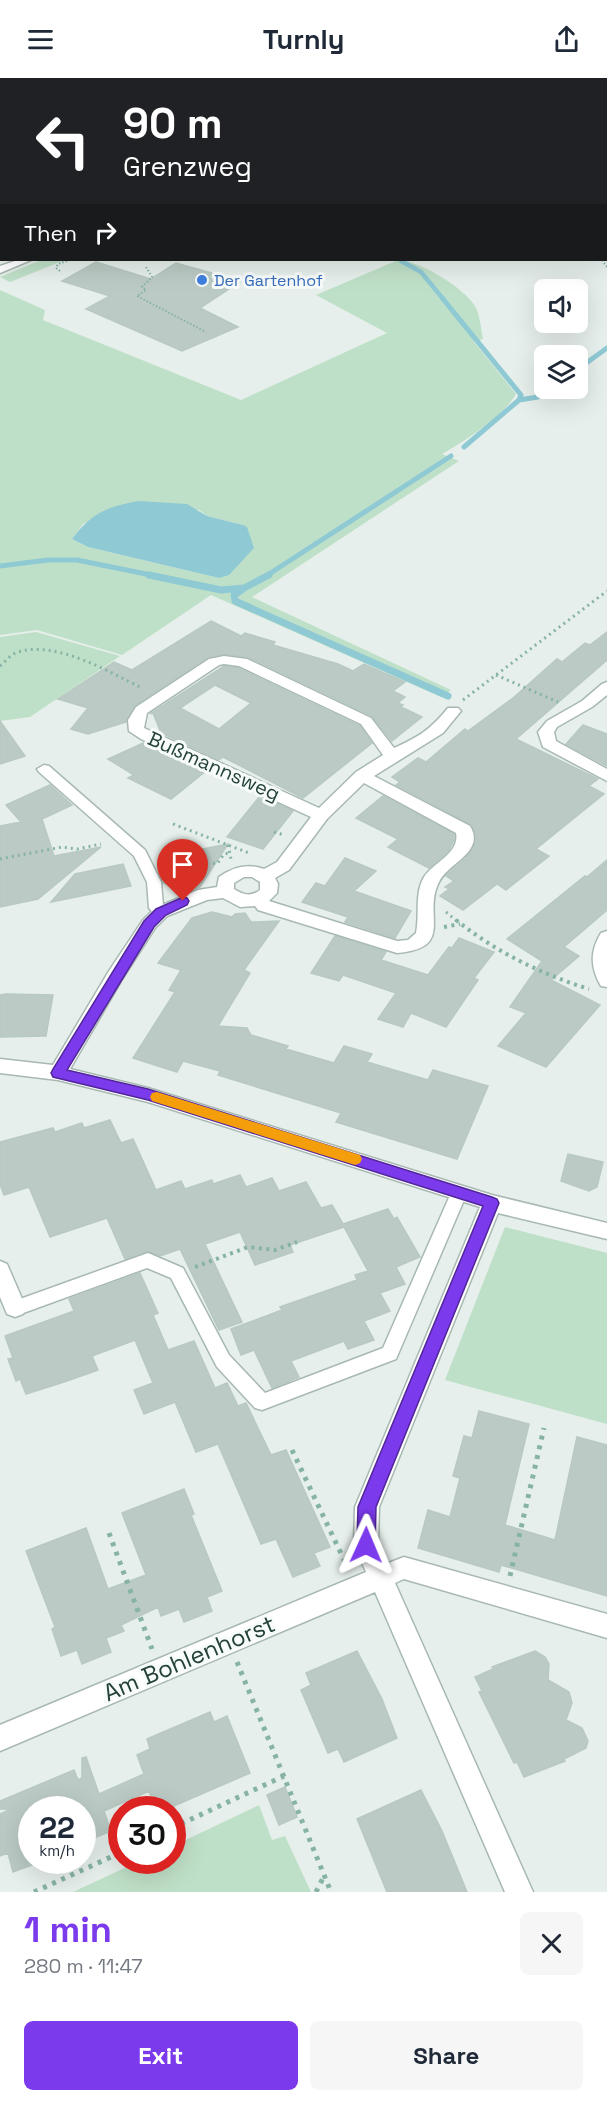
<!DOCTYPE html>
<meta charset="utf-8">
<style>
body{margin:0;font-family:"Space Grotesk",sans-serif;background:#f6f6f7;color:#1f2937;height:100vh;display:flex;flex-direction:column;font-size:22px;white-space:nowrap}
*{box-sizing:border-box;margin:0}
p{font-size:20px;color:#747a83}
.icon{flex:none;width:33px;height:33px;fill:none;stroke:currentColor;stroke-width:2;stroke-linecap:round;stroke-linejoin:round}
.map{position:relative;height:1814px;overflow:hidden}
.side{display:flex;flex-direction:column;background:#fff;flex:1}
.side>*{flex:none}
.top-card{position:absolute;left:0px;top:0px;width:608px;height:183px;box-shadow:0 6px 24px #0002;background:#202124;color:#fff;overflow:hidden}
.tools{position:absolute;left:534px;top:201px;display:grid;gap:12px}
.tools a{display:grid;place-items:center;width:54px;height:54px;border-radius:9px;background:#fff;box-shadow:0 6px 24px #0002;font-size:30px}
.speed{position:absolute;left:18px;top:1718px;display:flex;gap:12px;font-size:30px;font-weight:700;text-align:center}
.speed>*{display:grid;place-content:center;width:78px;height:78px;border-radius:50%;background:#fff;box-shadow:0 6px 24px #0002;line-height:1}
.speed small{font-size:15px;font-weight:400}
.speed .limit{border:9px solid #d22;background:#fff;color:#111}
.pin{position:absolute;display:grid;place-items:center;width:51px;height:51px;color:#fff;margin:-62px -26px;border-radius:50% 50% 50% 0;rotate:-45deg;box-shadow:0 0 6px #0007}
.pin .icon{rotate:45deg}
.me{position:absolute;width:66px;margin:-33px;rotate:1deg;stroke-linejoin:round;filter:drop-shadow(0 0 4px #0008)}
.turn{display:flex;align-items:center;gap:21px;height:126px;padding:0 24px;font-size:27px}
.turn .icon{width:78px;height:78px;stroke-width:2.5}
.turn b{display:block;font-size:42px;line-height:51px}
.then{display:flex;align-items:center;height:57px;padding:0 24px;background:#0003;gap:12px;font-size:22px}
.round{display:grid;place-items:center;flex:none;width:63px;height:63px;border-radius:9px;background:#f6f6f7}
.headline{display:flex;align-items:center;justify-content:space-between;height:102px;padding:0 24px}
h1{font-size:36px;font-weight:700;line-height:45px;color:#7c3aed}
.cta{display:flex;gap:12px;margin-top:auto;padding:12px 24px}
.cta a{flex:1;height:69px;border-radius:9px;background:#7c3aed;color:#fff;font-size:24px;font-weight:700;line-height:69px;text-align:center}
.cta a+a{background:#f6f6f7;color:#1f2937}
header{display:flex;justify-content:space-between;align-items:center;height:78px;padding:0 24px;background:#fff;font-size:27px;font-weight:700}
.map>svg:first-child{display:block}
.green{fill:#bfe0c8;fill-rule:evenodd}
.water{fill:#8ec9d4}
.lines{fill:none;stroke-linecap:round;stroke-linejoin:round}
.stream-far2{stroke:#8ec9d4;stroke-width:4.5}
.stream-far1{stroke:#8ec9d4;stroke-width:5}
.stream{stroke:#8ec9d4;stroke-width:7}
.building{fill:#bbcac4;stroke:#b8c9c2;stroke-width:1.5;fill-rule:evenodd}
.service-casing{stroke:#a8b8b2;stroke-width:3}
.minor-casing{stroke:#a8b8b2;stroke-width:3}
.path-far3{stroke:#86b3a5;stroke-width:2;stroke-dasharray:1.5 2;stroke-linecap:butt}
.path-far2{stroke:#86b3a5;stroke-width:3;stroke-dasharray:2 4;stroke-linecap:butt}
.path-far1{stroke:#86b3a5;stroke-width:4;stroke-dasharray:3 4.5;stroke-linecap:butt}
.path{stroke:#86b3a5;stroke-width:5;stroke-dasharray:4 6;stroke-linecap:butt}
.service{fill:#fff;fill-rule:evenodd}
.minor{fill:#fff;fill-rule:evenodd}
.route{fill:#7c3aed;stroke:#51269a;stroke-width:1.5}
.slow{fill:#f59e0b}
.shop-dot{fill:#3f7fe0;stroke:#f7fbf9;stroke-width:2}
.labels{text-anchor:middle;dominant-baseline:central;stroke-width:6;stroke-linejoin:round;paint-order:stroke}
.far-shop-label{font-size:16px;fill:#366cbe;stroke:#f7fbf9;text-anchor:start}
.street-label{font-size:20px;fill:#24423a;stroke:#f7fbf9}
.near-street-label{font-size:24px;fill:#24423a;stroke:#f7fbf9}
</style>
<header><svg class="icon" aria-label="menu" viewBox="0 0 24 24"><path d="M4 6h16M4 12h16M4 18h16"/></svg>Turnly<svg class="icon" aria-label="share" viewBox="0 0 24 24"><path d="M12 15V3M7 8l5-5 5 5M5 13v7h14v-7"/></svg></header>
<div class="map">
<svg width="607" height="1814" viewBox="0 0 607 1814">
<rect width="100%" height="100%" fill="#e6efeb"/>
<path class="green" d="M41,182H65L10,204L0,199Z
M398,182C419,182 464,210 475,228C480,237 481,251 483,261L474,264L516,316C503,339 464,363 442,376L459,383L252,519L451,612L441,619L211,517L122,577L37,552L0,557V212L45,232L43,242L241,322L387,255L316,217ZM138,423L199,432L207,438L243,447L219,500L88,469L72,461L83,446Z
M36,554L120,578L30,639L0,643V559Z
M505,1149L607,1175V1346L445,1302Z
M259,1727L272,1762L285,1758L311,1814H73L142,1782H172L173,1768Z"/>
<path class="water" d="M138,423L187,426L207,438L243,447L247,449L254,470L229,497L219,500L88,469L72,461C91,435 107,429 138,423Z"/>
<g class="lines">
<path class="stream-far2" d="M401,183L421,194L444,222"/>
<path class="stream-far1" d="M443,221L521,317L519,322
M578,291L607,270
M464,369L519,322L538,319L550,310
M0,488L48,482H77L156,498
M266,498L451,378"/>
<path class="stream" d="M149,497L221,512L244,510L269,497
M243,511L234,517L235,523L448,618"/>
</g>
<path class="building" d="M96,184L151,201L176,185L241,203L200,230L238,249L182,273L86,231L110,218L62,203Z
M211,543L241,558L245,555L275,564L273,567L338,586L353,593L364,586L405,604L393,613L405,619L398,625L403,627L401,629L422,639L392,663L372,638L248,579L224,576L208,579L135,627L126,644L88,656L71,651L88,630L58,621L114,584L132,592Z
M607,554V582L516,661L598,701L589,708L604,716L536,771L549,778L506,812L497,806L463,832L440,818L449,811L445,809L454,803L446,798L466,780L475,766L476,756L472,747L396,707L400,704L392,699L418,680L426,684L465,651L468,653L513,620L557,581L562,584L585,565L590,567Z
M224,588L238,590L360,648L372,665L303,720L223,679L219,682L161,655L153,635L150,636ZM215,607L251,625L219,651L180,630Z
M0,643L25,678L0,686Z
M583,647L607,656V688L566,666Z
M143,665L206,693L171,721L128,700L134,697L108,681Z
M50,707L72,727L42,741L54,778L101,769L38,821L0,829V748L21,744L6,727Z
M260,718L293,733L263,771L227,759Z
M383,718L454,756V762L449,772L429,790L388,769L398,761L356,740Z
M228,766L200,809L189,813L163,805L161,800L177,776Z
M345,780L376,793L354,813L411,833L395,860L345,844L348,839L302,824L316,805L325,808Z
M607,782V832L564,869L579,878L551,902L600,927L546,989L498,968L526,935L510,929L542,883L507,861L585,798L587,799Z
M123,786L131,808L51,824L75,796Z
M212,834L232,839L235,836L245,835L251,844L279,843L244,892L250,895L218,948L247,950L251,957L288,968L286,971L334,985L344,968L372,976L367,984L428,1002L433,992L488,1008L457,1081L336,1044L341,1035L218,997L220,993L183,983L177,994L133,980L175,914L169,912L181,892L158,885L192,840Z
M335,858L386,874L381,882L428,897L449,869L452,870L459,860L494,874L474,900L478,902L446,949L411,935L403,949L378,941L396,915L343,897L339,903L311,895Z
M6,916L53,917L46,958L0,959V917Z
M110,1042L121,1065L133,1061L156,1112L181,1103L185,1111L212,1102L213,1106L240,1097L246,1109L272,1100L279,1113L306,1104L321,1130L332,1127L343,1146L388,1131L394,1141L397,1139L420,1179L396,1189L405,1206L380,1215L390,1233L364,1243L374,1262L348,1271L344,1263L291,1283L299,1299L272,1310L254,1272L241,1277L231,1251L282,1232L280,1229L357,1202L355,1197L368,1193L344,1149L290,1167L293,1174L255,1187L240,1154L205,1166L242,1244L219,1252L180,1171L160,1178L147,1173L125,1181L107,1140L50,1159L29,1109L4,1117L0,1106V1064L53,1050L55,1054L82,1045L84,1050Z
M568,1076L603,1084L597,1109L589,1113L561,1103Z
M140,1195L158,1235L153,1237L168,1272L194,1263L215,1310L227,1305L238,1328L246,1325L271,1377L286,1372L330,1469L314,1475L320,1488L293,1499L276,1461L261,1466L218,1366L196,1374L175,1324L144,1336L134,1312L153,1305L135,1262L92,1278L98,1292L64,1304L26,1316L20,1301L16,1303L8,1281L13,1280L5,1258L74,1233L69,1221Z
M479,1333L529,1346L505,1447L555,1462L577,1359L607,1367V1518L501,1487L499,1494L418,1470L428,1432L450,1439L460,1400L453,1398L464,1358L472,1360Z
M184,1411L194,1436L191,1437L222,1513L207,1519L212,1533L184,1544L179,1531L161,1538L158,1529L121,1547L124,1553L106,1560L111,1574L82,1586L77,1572L61,1578L52,1551L55,1549L26,1473L86,1450L108,1511L146,1497L122,1435Z
M357,1573L382,1621L397,1660L344,1684L338,1671L328,1675L301,1612L311,1607L306,1595Z
M535,1573L545,1579L549,1586L548,1602L569,1614L572,1625L566,1642L582,1650L588,1663L586,1670L564,1681L565,1683L524,1699L517,1684L514,1685L479,1614L482,1613L475,1599L493,1591L492,1589Z
M210,1634L214,1644L227,1638L250,1695L167,1731H156L149,1713L104,1733L111,1753L82,1765V1731H32V1787L13,1794L8,1775L0,1778V1736L11,1731H0V1723L74,1692L78,1702L82,1700V1680L86,1679L99,1716L144,1696L137,1677L150,1671L147,1661Z
M285,1709L297,1739L279,1747L267,1717Z
M421,1712L442,1753L467,1814H387L357,1741Z"/>
<g class="lines">
<g class="service-casing">
<path id="service" d="M44,687L49,688L145,772L161,804L163,828L168,834L166,838H156L149,830L147,804L134,778L39,694L37,691Z
M459,1108L465,1110L467,1115L396,1281L262,1332L255,1330L217,1289L171,1200L147,1190L15,1238L9,1235L6,1230L9,1225L148,1175L183,1190L229,1277L265,1315L383,1270L451,1115L453,1110Z"/>
</g>
<g class="minor-casing">
<path id="minor" d="M61,0H71L60,2Z
M218,0H229L230,2H219Z
M395,0H406L394,2Z
M482,0H493L481,2Z
M0,35H2V41H0Z
M0,106H2V113H0Z
M0,149H2V155H0Z
M18,182H31L0,195V188Z
M224,578L247,581L371,640L394,670C419,659 431,651 448,630H458L461,633L443,655L374,698L470,748C486,774 448,785 439,804C422,837 456,870 397,875L258,832L255,828L240,829L223,820L207,822L167,838L155,850L121,903L70,991L148,1010L492,1117L607,1145V1161L498,1135L379,1429L378,1467L386,1486L404,1479L607,1536V1560L404,1501L395,1505L533,1814H505L375,1514L0,1673V1647L366,1494L354,1467L355,1429L480,1129L148,1024L58,1002L0,995V981L53,987L109,893L143,842L155,830L198,812L217,809L219,799C233,789 247,785 264,791L277,784L311,739L141,661L129,653L128,642L136,629L209,581ZM224,586L239,588L361,646L383,677L356,694L319,730L144,650L147,635L219,587ZM364,705L456,755C460,775 434,784 424,799C414,816 420,837 416,855L408,862L397,863L269,823L277,815L278,806L275,800L289,792L327,741ZM244,799H252L260,804V812C251,819 243,817 234,811V805Z
M607,604V617L592,629L557,649L554,654L556,663L607,691V703L543,669L538,654L547,643L582,623L602,606Z
M607,853V909L601,908C590,889 590,873 601,855Z
M0,1183L7,1186L26,1230L23,1236L15,1239L7,1236L0,1219Z"/>
</g>
<path class="path-far3" d="M135,0L139,2
M455,2L459,0
M602,182L607,189
M146,189L152,199L142,209L146,212L137,218L206,254
M60,193L56,190L58,186L70,182"/>
<path class="path-far2" d="M0,588C6,583 11,576 18,574C56,562 109,594 142,610
M496,597L558,624
M463,622L607,513
M173,746L249,775
M274,754L284,757
M228,767L231,781
M0,781L62,769L77,771L101,766
M213,785L217,786L224,776L229,775
M446,834L458,844"/>
<path class="path-far1" d="M456,842C496,874 541,896 589,911
M444,849L460,846
M195,1189L248,1169L275,1172L297,1164"/>
<path class="path" d="M292,1372L345,1484
M109,1455L152,1571
M510,1498L544,1350
M237,1584L331,1814
M172,1750L284,1698
M34,1814L122,1774
M316,1814L324,1798"/>
<use href="#service" class="service"/>
<use href="#minor" class="minor"/>
</g>
<path class="route" d="M183,819L187,820L189,823L187,827L166,837L154,849L67,992L148,1011L492,1119L497,1121L499,1125L376,1429L375,1467L372,1473L366,1476L360,1473L357,1467L358,1429L483,1128L148,1022L53,999L51,995L53,991L144,843L156,831Z"/>
<path class="slow" d="M157,1014L360,1077L362,1081L360,1085L355,1087L152,1023L150,1019L152,1015Z"/>
<circle class="shop-dot" cx="202" cy="202" r="6"/>
<g class="labels">
<g class="far-shop-label">
<text x="214" y="202">Der Gartenhof</text>
</g>
<g class="street-label">
<text transform="translate(214 688) rotate(24)">Bußmannsweg</text>
</g>
<g class="near-street-label">
<text transform="translate(189 1580) rotate(-23)">Am Bohlenhorst</text>
</g>
</g>
</svg>
<div class="tools">
<a><svg class="icon" aria-label="sound" viewBox="0 0 24 24"><path d="M4 9h4l5-4v14l-5-4H4zM17 9q2 3 0 6"/></svg></a>
<a><svg class="icon" aria-label="layers" viewBox="0 0 24 24"><path d="M12 4l9 5-9 5-9-5zM3 14l9 5 9-5"/></svg></a>
</div>
<div class="speed"><div>22<small>km/h</small></div><div class="limit">30</div></div>
<div class="pin" style="left:183px;top:823px;background:#d93025"><svg class="icon" aria-label="arrive" viewBox="0 0 24 24"><path d="M6 21V4h12l-3 4 3 4H6"/></svg></div>
<svg class="me" style="left:366px;top:1467px" viewBox="-20 -20 40 40"><path d="M0-17L14 15 0 8-14 15z" fill="#7c3aed" stroke="#fff" stroke-width="4"/></svg>
<div class="top-card">
<div class="turn"><svg class="icon" aria-label="left" viewBox="0 0 24 24"><path d="M17 20v-9H6M10 6l-5 5 5 5"/></svg><div><b>90 m</b>Grenzweg</div></div>
<div class="then">Then<svg class="icon" aria-label="right" viewBox="0 0 24 24"><path d="M7 20v-9h11M14 6l5 5-5 5"/></svg></div>
</div>
</div>
<section class="side">
<div class="headline"><div><h1>1 min</h1><p>280 m · 11:47</p></div><a class="round"><svg class="icon" aria-label="close" viewBox="0 0 24 24"><path d="M6 6l12 12M18 6L6 18"/></svg></a></div>
<div class="cta"><a>Exit</a><a>Share</a></div>
</section>
